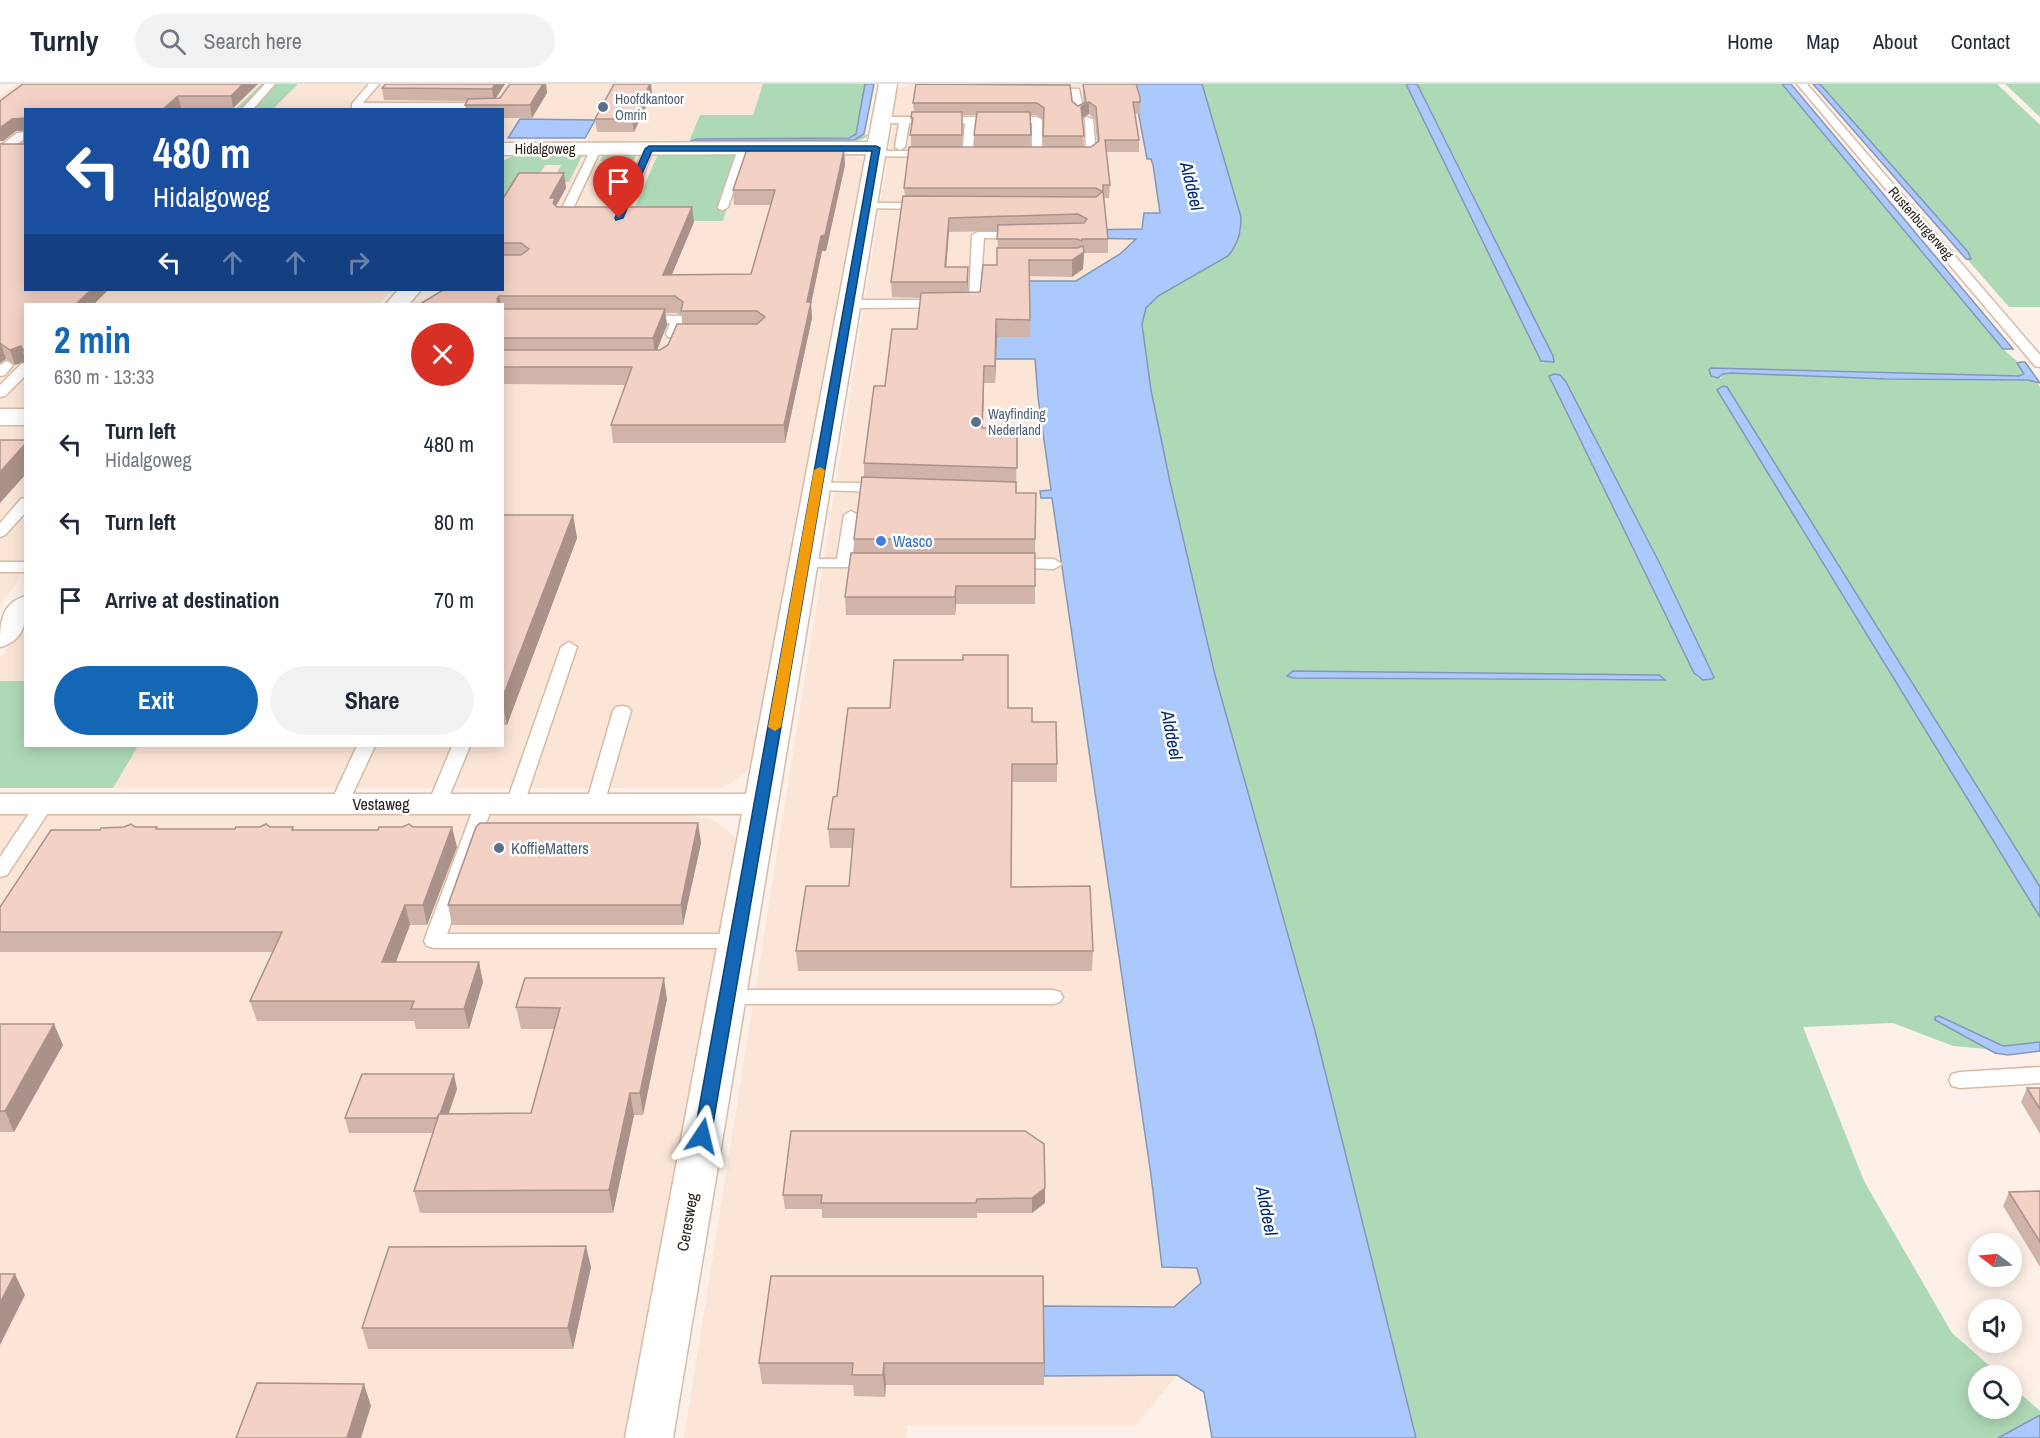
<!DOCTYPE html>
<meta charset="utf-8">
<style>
body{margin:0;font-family:"Archivo Narrow",sans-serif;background:#f2f2f3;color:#1f2937;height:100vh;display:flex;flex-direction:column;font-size:22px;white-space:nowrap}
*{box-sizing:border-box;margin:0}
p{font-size:20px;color:#747a83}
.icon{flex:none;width:33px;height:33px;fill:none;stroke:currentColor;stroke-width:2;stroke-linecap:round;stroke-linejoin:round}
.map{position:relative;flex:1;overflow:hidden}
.drawer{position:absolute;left:24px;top:219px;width:480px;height:444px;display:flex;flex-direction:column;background:#fff;border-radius:0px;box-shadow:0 3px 15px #0003}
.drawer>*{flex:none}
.banner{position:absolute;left:24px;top:24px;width:480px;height:183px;border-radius:0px;box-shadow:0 3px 15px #0003;background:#1a4fa0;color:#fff;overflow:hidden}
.needle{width:39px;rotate:286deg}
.tools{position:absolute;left:1968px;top:1149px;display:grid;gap:12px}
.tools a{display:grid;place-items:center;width:54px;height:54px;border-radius:50%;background:#fff;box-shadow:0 3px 15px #0003;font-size:30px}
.pin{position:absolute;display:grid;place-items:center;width:51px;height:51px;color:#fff;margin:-62px -26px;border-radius:50% 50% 50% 0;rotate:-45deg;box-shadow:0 0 6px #0007}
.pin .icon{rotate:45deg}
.me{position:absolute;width:66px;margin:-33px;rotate:10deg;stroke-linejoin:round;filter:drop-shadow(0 0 4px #0008)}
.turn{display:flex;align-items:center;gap:21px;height:126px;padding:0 30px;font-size:27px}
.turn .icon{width:78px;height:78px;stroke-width:2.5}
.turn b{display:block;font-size:42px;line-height:51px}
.lanes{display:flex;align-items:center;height:57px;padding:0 30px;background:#0003;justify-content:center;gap:30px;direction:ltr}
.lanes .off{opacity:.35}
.round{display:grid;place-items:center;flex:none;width:63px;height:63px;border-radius:32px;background:#f2f2f3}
.summary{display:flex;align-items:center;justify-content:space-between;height:102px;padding:0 30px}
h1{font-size:36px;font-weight:700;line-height:45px;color:#1367b5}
.cta{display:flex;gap:12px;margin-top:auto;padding:12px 30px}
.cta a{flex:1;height:69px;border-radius:36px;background:#1367b5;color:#fff;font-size:24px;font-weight:700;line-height:69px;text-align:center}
.cta a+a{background:#f2f2f3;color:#1f2937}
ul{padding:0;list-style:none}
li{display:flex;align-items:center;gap:18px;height:78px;padding:0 30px}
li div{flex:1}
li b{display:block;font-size:22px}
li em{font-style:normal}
header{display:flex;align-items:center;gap:36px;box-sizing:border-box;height:84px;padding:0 30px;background:#fff;border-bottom:2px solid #e0e1e3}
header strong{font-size:28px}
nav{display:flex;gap:33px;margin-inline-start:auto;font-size:21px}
.search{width:420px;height:54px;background:#f2f2f3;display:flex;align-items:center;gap:15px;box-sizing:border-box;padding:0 21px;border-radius:33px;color:#747a83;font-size:22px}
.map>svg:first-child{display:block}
.built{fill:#fbe5d6}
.green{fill:#aed9b6;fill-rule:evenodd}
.water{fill:#abc9fc;stroke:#8597b8;stroke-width:1.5}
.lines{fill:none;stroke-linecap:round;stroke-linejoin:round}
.lane-casing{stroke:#d7bba7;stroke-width:3}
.street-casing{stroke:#d7bba7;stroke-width:3}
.lane{fill:#fff;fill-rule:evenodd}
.street{fill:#fff;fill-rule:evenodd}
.wall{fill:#d1b4a9;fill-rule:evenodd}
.shaded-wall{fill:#aa928a}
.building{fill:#f3d1c5;stroke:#aa928a;stroke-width:1.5}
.route{fill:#1367b5;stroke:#0c4376;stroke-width:1.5}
.slow{fill:#f59e0b}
.service-dot{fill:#5c6f8a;stroke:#fff;stroke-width:2}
.shop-dot{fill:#3f7fe0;stroke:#fff;stroke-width:2}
.labels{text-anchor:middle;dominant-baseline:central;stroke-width:5;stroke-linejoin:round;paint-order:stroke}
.far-service-label{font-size:14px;fill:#4e5e75;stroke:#fff;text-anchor:start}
.far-street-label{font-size:14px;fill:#2d221b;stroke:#fff}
.shop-label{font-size:16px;fill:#366cbe;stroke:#fff;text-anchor:start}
.street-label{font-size:16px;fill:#2d221b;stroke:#fff}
.service-label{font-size:16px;fill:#4e5e75;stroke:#fff;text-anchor:start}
.water-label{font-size:18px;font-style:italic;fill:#022b72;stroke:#fff}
</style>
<header>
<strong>Turnly</strong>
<div class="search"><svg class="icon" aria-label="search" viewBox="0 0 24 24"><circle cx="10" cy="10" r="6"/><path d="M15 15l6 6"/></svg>Search here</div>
<nav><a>Home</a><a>Map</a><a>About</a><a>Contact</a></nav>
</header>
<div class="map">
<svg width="2040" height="1354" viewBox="0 0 2040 1354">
<rect width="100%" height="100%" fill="#fcf0e8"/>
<path class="built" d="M17,0H763L753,31H700L688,60H585L588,54H503L502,26H26L25,60H0V12Z
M912,0H1133L1147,75H1151L1160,129H1144L1142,144L1131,147L1130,154L1136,155L1120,170L1076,197H996L994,275H1035L1038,313L1051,407L1042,414L1052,413L1151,1091L1162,1183L1197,1184L1201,1199L1174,1223L1043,1222L1044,1292L1177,1291L1136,1341H908L906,1354H684L894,34L890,33L895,5Z
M0,70L26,206H392L378,220H26L25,327H0Z
M518,70H851L864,77L754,675L748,686L733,698L721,704H0V574L25,541L26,662H502V220H409L414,215H444L502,206L503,77Z
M0,342H26L25,484L19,492L18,498L0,521Z
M0,731H687L711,735L729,747L735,755L736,765L625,1354H0Z"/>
<path class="green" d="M261,0H298L273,25L235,26Z
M763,0H865L856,50L843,55L691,56L844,57L868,50L867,53L853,59L688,60L700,31H753Z
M1202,0H1406L1541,277L1544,279L1472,108L1417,0H1782L2003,265L2018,278L2024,290L2019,292L1711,284L1712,293L1721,294L1723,290L1731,289L1886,295L2027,296L2037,299L2040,303V803L1727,303L1723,302L1717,307L2040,833V958L2003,962L1935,936L1987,965L1953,962L1893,939L1803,943L1864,1097L1952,1249L2000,1291L1978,1292V1324H2012V1302L2040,1327V1331L1998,1354H1416L1315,947L1215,591L1170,398L1151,306L1142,240L1146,224L1158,212L1228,172L1241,147V133ZM1549,291L1566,298L1661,482L1714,592L1712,595L1698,594L1694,589ZM1287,591L1662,597L1293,594Z
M1820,0H1997L2040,41V223H2009L1967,175L1970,174L1968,168Z
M2005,0H2040V33Z
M518,70H583L569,98H552L561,81H545L533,102L503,129L502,77Z
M604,70H637L633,77H620L610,99L623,100H589L603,99L614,78L600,77Z
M658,70H736L717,124H727L723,137H629Z
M0,597H25L26,662H138L113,704H0Z"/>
<path class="water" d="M865,0H874L864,50L854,56L691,57L697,55L849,54L856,50Z
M1133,0H1202L1241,133C1241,149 1238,160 1228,172L1158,212L1146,224L1142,240L1151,306L1170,398L1215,591L1315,947L1416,1354H1212L1204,1308L1177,1291L1044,1292L1043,1222L1174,1223L1201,1199L1197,1184L1162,1183L1151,1091L1052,414H1041L1040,407L1051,406L1038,313L1035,275H993L996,197H1076L1120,170L1136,155L1078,154V146L1142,145L1144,129H1160L1153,81L1151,75H1147Z
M1406,0H1417L1553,272L1554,278L1541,277Z
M1782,0H1791L2013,265H2003Z
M1813,0H1820L1968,168L1971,175H1966Z
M520,35L595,36L585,54H508Z
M2021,278H2025L2040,299L2027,296L1886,295L1731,289L1723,290L1718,294L1711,292L1709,286L1711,284L2019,292L2024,290L2017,279Z
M1554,290L1560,291L1566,298L1661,482L1714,593L1712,595L1703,596L1694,589L1549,292Z
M1723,302L1727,303L2040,803V833L1717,306Z
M1293,587L1659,591L1665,596L1293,594L1287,592Z
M1939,932L2003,962L2040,958V967L2008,971L1995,969L1935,936V933Z
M2040,1331V1354H1998Z"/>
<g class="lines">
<g class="lane-casing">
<path id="lane" d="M265,0H275L252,26H241Z
M369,0H379L363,19H490L495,22L490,25L352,24V20Z
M1018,0H1028V4L1079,5L1084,29L1079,32L1074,29L1072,10H1023L1018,7Z
M1797,0H1807L2040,271V283L2035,282Z
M1037,33L1042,36V63L1037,66L1032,63V39H975L973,63L968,66L963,63L965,39H909L905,63L900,66L895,63L899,39H881L876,36L881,33Z
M1085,33L1093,35L1096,70L1091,73L1071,72V68L1086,67Z
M26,48V54L7,67H0V62L17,49Z
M596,62L601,65L570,131L580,134L574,137L559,136L557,134L591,65Z
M649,62L654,65L625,134L619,137L603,136V132L615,131L644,65Z
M743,62L748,65L728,123L723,126L719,125L718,123L738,65Z
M875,67H933L938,70L933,73L871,72V68Z
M866,119H926L931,122L926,125L862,124L861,122Z
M978,148H1021L1027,151L1021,154H984L979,223L849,224L843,220L849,216H969L972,151Z
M642,231L681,232L683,235L680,246H696L702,250L696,254L668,253L666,250L670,239L638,238L636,235Z
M7,277L13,281L5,291L0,292V281Z
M26,279V291L5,312L0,313V301L21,280Z
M817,399C834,399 880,396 891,407L884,411L854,407L812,406L810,403Z
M26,414V428L5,451L0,453V439L21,415Z
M851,427L858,431L852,475L877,477L880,480L877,483H798L795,480L798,477L803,475H837L844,431Z
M1011,475H1054L1062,480L1054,485L1006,483L1003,480L1006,477Z
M0,478H26V488H0Z
M569,558L577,563L524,720L522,724H508L506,720L561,563Z
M622,622L628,623L631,627L604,720L602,724H588L586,720L613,627L616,623Z
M357,662H375L346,724H332L330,720Z
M452,662H470L446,720L444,724H430L428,720Z
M45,714L52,716L54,720L7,791L0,793V773L38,716Z
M484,714L491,716L493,720L447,850H737L744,852L747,857L744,862L737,864H434L427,862L424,857L475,720L477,716Z
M727,906H1053L1060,908L1063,913L1060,918L1053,920H727L720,918L717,913L720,908Z
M2040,983V999L1960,1004L1952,1002L1949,996L1952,990L1960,988Z"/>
</g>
<g class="street-casing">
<path id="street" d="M879,0H897L673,1354H625L742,730H0V710H746L866,70L502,71V59L868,58Z
M398,206H421L409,220H386Z
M0,325H26V341H0Z
M26,512C26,535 27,556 0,563C0,541 0,519 26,512Z"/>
</g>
<use href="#lane" class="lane"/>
<use href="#street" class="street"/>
</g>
<path class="wall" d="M258,0L233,24L26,26L108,206L94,220H26V277L15,281L6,275L0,279V60H24V47H16L3,57L0,17Z
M505,0L495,14H500L510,0H546L547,9L532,34H502V26H466L465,21L467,17L384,16L382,4Z
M1083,0L1140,13V30H1135L1139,56V68H1106L1110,101L1109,114H1104L1108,155V169H1084L1083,185L1072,193L1029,192L1030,253H997L995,299H984L983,344H1017L1016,409L1036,427L1035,469V520H956L955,531H846L845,513L854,469V455L864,393V379L885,302L917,245L921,214L892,213L891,198L905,112L904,104L911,63V34L914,28L913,19L1072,17L1078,22L1084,19L1083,11ZM1089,30L1095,35L1097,58L1091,63H1084L1082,34ZM962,31H977L974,51V63H962ZM1030,31H1037L1044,36L1043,63H1031ZM998,147L997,181L980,208H967L968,183H946L949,148Z
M652,10L634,48H597L595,35Z
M844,66L845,81L826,167H822L811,220L812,234L785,359H613L611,341L626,301L502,300V220H420L502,206V116L566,104L556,122L557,123L694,138L672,190H751L771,121H734L733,106ZM665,229H677L682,232V240L668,261L660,266H657L667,241Z
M502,431H573L577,454L507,641H502Z
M1008,624L1032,638L1057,680V698H1012L1011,803L1093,867L1092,887H798L796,867L849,802L852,764H830L828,745L837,712Z
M698,739L701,759L683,841H452L448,821Z
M135,743L158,745H235L270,743H293L294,746H378L413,743L457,763L427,841H410L395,878L483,898L469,945H416L414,937H257L250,917L273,868H0V848Z
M667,915L643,1031H634L613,1129H420L414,1107L433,1049H349L345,1034L457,1005L449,1029H531L554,945H521L516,923Z
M0,940L63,961L14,1048H0Z
M2027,1004H2040V1050L2021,1018Z
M1025,1047L1045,1119L1032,1129H977V1134H822V1125H785L783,1111Z
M2040,1107V1183L2003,1122L2009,1108Z
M591,1183L573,1265H368L362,1244Z
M759,1279H1044V1301H886L885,1313L854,1312L853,1301L762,1300Z"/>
<path class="shaded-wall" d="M243,0H258L233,24L231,12Z
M495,0H505L494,17L492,5Z
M543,0H546L547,9L532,34L530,21Z
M650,0H651L652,10L634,48L632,35Z
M178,12L181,24L179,26H162Z
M1089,18V30L1081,35V23Z
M24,34L26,46L16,47L3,57H0V44L12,35Z
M844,66L845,81L826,167H822L811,220L812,234L785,359L784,341L807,218L821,152Z
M564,89L566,104L556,122L557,129L550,114Z
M692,123L694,138L665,207L663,191Z
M949,134V148L945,198V183Z
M1084,168L1083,185L1072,193V176Z
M968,183V198L967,214V198Z
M91,206H108L94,220H76Z
M499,212L501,220H498L497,215Z
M665,225L667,241L655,271L653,254Z
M996,235L997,253L995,299V282Z
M1,260L6,275L0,279V261Z
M21,262L26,277L15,281L10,266Z
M984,282V299L982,362V344Z
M26,359V390L0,419V388Z
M573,431L577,454L507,641L502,615Z
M956,502V520L955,531V513Z
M698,739L701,759L683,841L681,821Z
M452,743L457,763L427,841L423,821Z
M405,821L410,841L388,899L382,878Z
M479,878L483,898L469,945L464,925Z
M664,894L667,915L643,1031L640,1009Z
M54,940L63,961L14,1048L5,1027Z
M454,990L457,1005L442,1049L439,1034Z
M630,1009L634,1031L613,1129L609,1106Z
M1045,1104V1119L1032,1129V1114Z
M586,1162L591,1183L573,1265L568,1244Z
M15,1190L25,1211L0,1261V1219Z
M884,1279L886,1301L885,1313L883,1291Z
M364,1300L371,1322L361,1354H347Z"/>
<path class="building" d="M23,0H243L231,12H178L162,26H26V206H91L76,220H26V266H23L21,262L10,266L1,260L0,261V60H24V34L12,35L0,44V17Z
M386,0H495L492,5L382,4Z
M510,0H543L530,21H465L468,15L500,14Z
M614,0H650L632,35H595Z
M916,0L1070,1L1072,17L1078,22L1086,18L1083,0H1136L1140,13V18H1133L1139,56H1105L1110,101H1103V108L1096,104H904L909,63H1091L1099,57L1096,23L1089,18L1081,23L1084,52H1043L1044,24L1037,19H913Z
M912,28H962V51H910L913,34H911Z
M977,28H1030L1031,51H974Z
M752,66H844L825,151L821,152L807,218H811L784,341H611L632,283H502V266H660L668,261L677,240H757L765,233L757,227H681L683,218L675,212H499L497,215L498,220H420L443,206H502V171H521L529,165L521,159H502V116L519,89H564L550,114H555L553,119L557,123H692L663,191L751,190L775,106H733L746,68Z
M1103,107L1108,155H1082V157L1077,155H997L998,141L1084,139L1087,135L1078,130L949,134L945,183H968L967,198H891L903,112L1096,113Z
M1083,162L1084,168L1072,176H1029L1030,236L996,235L995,282H984L982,344H1017V384L864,379L874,302H885L892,245H917L921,209L980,208L983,181H997V164H1077Z
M502,225H665L653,254H502Z
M0,356H26V359L0,388Z
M862,393L1016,398V409H1036L1035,455H854Z
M502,431H573L502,615Z
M851,469H1035V502H956L955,513H845Z
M963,571H1008V624H1032V638H1056L1057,680H1012L1011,803L1090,802L1093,867H796L806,802H849L854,745H828L833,713L837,712L848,624H890L894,576H963Z
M480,739H698L681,821H448L476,743Z
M131,740L135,743H157L156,745H235L236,743H260L266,740L270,743H293L292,746H378L379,743H402L409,740L413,743H452L423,821H405L382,878H479L464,925H411L414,917H250L282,848H0V823L51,746H100L101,744L124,743Z
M525,894H664L640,1009H630L609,1106L414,1107L439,1030L531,1029L560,924L516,923Z
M0,940H54L5,1027H0Z
M362,990H454L440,1030H439L437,1034H345Z
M2027,1004H2040V1025Z
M791,1047H1025L1044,1060L1045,1104L1032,1114L977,1115L976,1119H821L822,1111H783Z
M2040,1107V1158L2009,1108Z
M586,1162L568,1244H362L389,1163Z
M0,1190H15L0,1219Z
M771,1192H1043L1044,1279H884L883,1291H852L853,1279H759Z
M257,1299L364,1300L347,1354H236Z"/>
<path class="route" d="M649,62H876L880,64L711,1052L709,1057L702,1059L696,1057L694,1052L872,67H652L623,134L616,136L615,134L645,65Z"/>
<path class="slow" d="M820,383L825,386L781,643L775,647L768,643L814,386Z"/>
<g class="service-dot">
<circle cx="603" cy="23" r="6"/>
<circle cx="976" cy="338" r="6"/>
<circle cx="499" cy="764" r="6"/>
</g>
<circle class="shop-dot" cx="881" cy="457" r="6"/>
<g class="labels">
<g class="far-service-label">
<text x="615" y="15">Hoofdkantoor<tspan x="615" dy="16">Omrin</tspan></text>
<text x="988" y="330">Wayfinding<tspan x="988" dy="16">Nederland</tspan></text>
</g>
<g class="far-street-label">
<text x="545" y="65">Hidalgoweg</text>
<text transform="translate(1921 139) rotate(49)">Rustenburgerweg</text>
</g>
<g class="shop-label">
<text x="893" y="457">Wasco</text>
</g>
<g class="street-label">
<text x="381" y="720">Vestaweg</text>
<text transform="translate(687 1138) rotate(-80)">Ceresweg</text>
</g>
<g class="service-label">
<text x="511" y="764">KoffieMatters</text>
</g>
<g class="water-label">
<text transform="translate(1192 102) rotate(76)">Alddeel</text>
<text transform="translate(1172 651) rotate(79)">Alddeel</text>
<text transform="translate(1267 1127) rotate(79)">Alddeel</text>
</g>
</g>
</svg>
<div class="tools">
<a><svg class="needle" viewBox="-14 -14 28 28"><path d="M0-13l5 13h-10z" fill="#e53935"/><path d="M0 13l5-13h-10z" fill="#747a83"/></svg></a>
<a><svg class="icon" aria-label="sound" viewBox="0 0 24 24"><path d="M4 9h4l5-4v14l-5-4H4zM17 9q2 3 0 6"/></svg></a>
<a><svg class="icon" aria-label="search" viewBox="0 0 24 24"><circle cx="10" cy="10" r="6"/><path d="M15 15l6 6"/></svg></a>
</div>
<div class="pin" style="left:619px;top:134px;background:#d93025"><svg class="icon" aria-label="arrive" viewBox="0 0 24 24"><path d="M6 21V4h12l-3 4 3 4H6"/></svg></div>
<svg class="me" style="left:702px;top:1052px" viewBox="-20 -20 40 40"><path d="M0-17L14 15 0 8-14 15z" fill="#1367b5" stroke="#fff" stroke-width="4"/></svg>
<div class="banner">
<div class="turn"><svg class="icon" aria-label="left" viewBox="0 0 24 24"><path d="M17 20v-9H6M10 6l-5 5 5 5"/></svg><div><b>480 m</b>Hidalgoweg</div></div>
<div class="lanes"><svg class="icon" aria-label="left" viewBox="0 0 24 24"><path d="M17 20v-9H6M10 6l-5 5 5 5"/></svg><svg class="icon off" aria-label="ahead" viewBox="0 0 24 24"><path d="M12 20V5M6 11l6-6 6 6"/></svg><svg class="icon off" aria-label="ahead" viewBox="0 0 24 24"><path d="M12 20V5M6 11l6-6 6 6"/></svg><svg class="icon off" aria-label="right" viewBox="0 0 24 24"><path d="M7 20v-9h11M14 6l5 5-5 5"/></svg></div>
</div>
<section class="drawer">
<div class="summary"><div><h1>2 min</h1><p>630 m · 13:33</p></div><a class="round" style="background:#d93025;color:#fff"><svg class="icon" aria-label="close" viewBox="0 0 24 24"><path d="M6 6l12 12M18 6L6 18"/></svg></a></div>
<ul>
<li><svg class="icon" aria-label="left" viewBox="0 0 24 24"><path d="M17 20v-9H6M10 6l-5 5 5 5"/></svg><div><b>Turn left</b><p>Hidalgoweg</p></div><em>480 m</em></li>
<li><svg class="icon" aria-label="left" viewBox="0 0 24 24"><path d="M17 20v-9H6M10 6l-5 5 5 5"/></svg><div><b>Turn left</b></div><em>80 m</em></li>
<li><svg class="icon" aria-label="arrive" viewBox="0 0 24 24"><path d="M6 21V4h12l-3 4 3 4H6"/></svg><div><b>Arrive at destination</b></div><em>70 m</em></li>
</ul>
<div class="cta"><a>Exit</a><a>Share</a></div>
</section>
</div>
